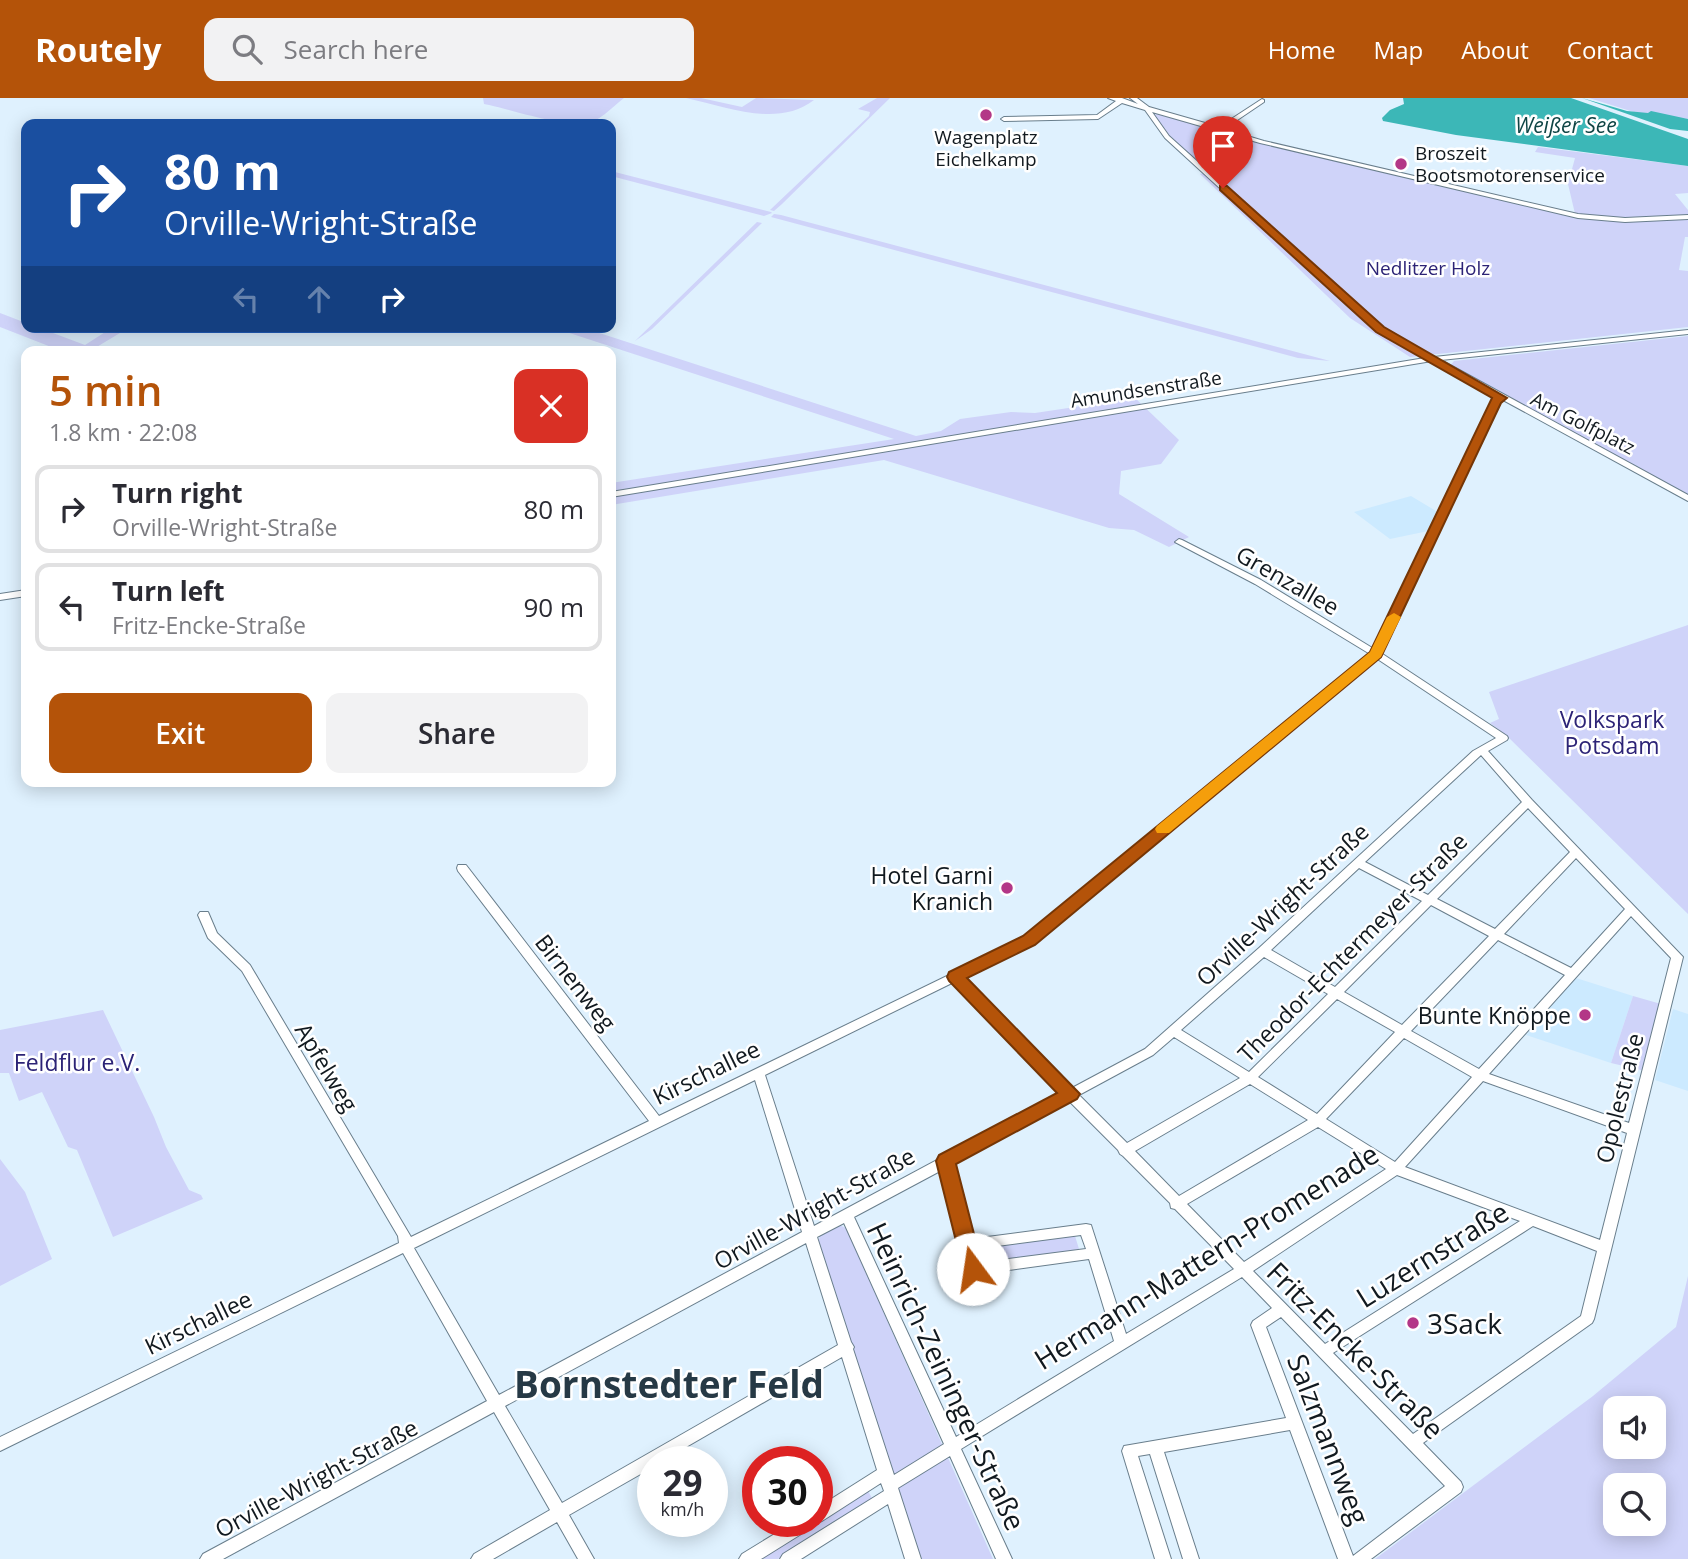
<!DOCTYPE html>
<meta charset="utf-8">
<style>
body{margin:0;font-family:"Open Sans",sans-serif;background:#f2f2f3;color:#2b2b33;height:100vh;display:flex;flex-direction:column;font-size:26px;white-space:nowrap}
*{box-sizing:border-box;margin:0}
p{font-size:23px;color:#7c7c81}
.icon{flex:none;width:38px;height:38px;fill:none;stroke:currentColor;stroke-width:2;stroke-linecap:round;stroke-linejoin:round}
.map{position:relative;flex:1;overflow:hidden}
.sheet{position:absolute;left:21px;top:248px;width:595px;height:441px;display:flex;flex-direction:column;background:#fff;border-radius:14px;box-shadow:0 4px 18px #0003}
.sheet>*{flex:none}
.guide{position:absolute;left:21px;top:21px;width:595px;height:214px;border-radius:14px;box-shadow:0 4px 18px #0003;background:#1a4fa0;color:#fff;overflow:hidden}
.fabs{position:absolute;left:1603px;top:1298px;display:grid;gap:14px}
.fabs a{display:grid;place-items:center;width:63px;height:63px;border-radius:14px;background:#fff;box-shadow:0 4px 18px #0003;font-size:35px}
.speed{position:absolute;left:637px;top:1348px;display:flex;gap:14px;font-size:35px;font-weight:700;text-align:center}
.speed>*{display:grid;place-content:center;width:91px;height:91px;border-radius:50%;background:#fff;box-shadow:0 4px 18px #0003;line-height:1}
.speed small{font-size:18px;font-weight:400}
.speed .limit{border:10px solid #d22;background:#fff;color:#111}
.pin{position:absolute;display:grid;place-items:center;width:60px;height:60px;color:#fff;margin:-72px -30px;border-radius:50% 50% 50% 0;rotate:-45deg;box-shadow:0 0 7px #0007}
.pin .icon{rotate:45deg}
.me{position:absolute;width:77px;margin:-38px;rotate:346deg;stroke-linejoin:round;filter:drop-shadow(0 0 5px #0008)}
.turn{display:flex;align-items:center;gap:24px;height:147px;padding:0 28px;font-size:32px}
.turn .icon{width:91px;height:91px;stroke-width:2.5}
.turn b{display:block;font-size:49px;line-height:60px}
.lanes{display:flex;align-items:center;height:66px;padding:0 28px;background:#0003;justify-content:center;gap:35px;direction:ltr}
.lanes .off{opacity:.35}
.round{display:grid;place-items:center;flex:none;width:74px;height:74px;border-radius:14px;background:#f2f2f3}
.head{display:flex;align-items:center;justify-content:space-between;height:119px;padding:0 28px}
h1{font-size:42px;font-weight:600;line-height:52px;color:#b45309}
.cta{display:flex;gap:14px;margin-top:auto;padding:14px 28px}
.cta a{flex:1;height:80px;border-radius:14px;background:#b45309;color:#fff;font-size:28px;font-weight:600;line-height:80px;text-align:center}
.cta a+a{background:#f2f2f3;color:#2b2b33}
ul{padding:0;list-style:none}
li{display:flex;align-items:center;gap:21px;height:88px;margin:0 14px 10px;padding:0 14px;border:4px solid #e1e1e2;border-radius:14px}
li div{flex:1}
li b{display:block;font-size:26px}
li em{font-style:normal}
header{display:flex;align-items:center;gap:42px;box-sizing:border-box;height:98px;padding:0 35px;background:#b45309;color:#fff}
header strong{font-size:33px}
nav{display:flex;gap:38px;margin-inline-start:auto;font-size:24px}
.search{width:490px;height:63px;background:#f2f2f3;display:flex;align-items:center;gap:18px;box-sizing:border-box;padding:0 24px;border-radius:14px;color:#7c7c81;font-size:26px}
.map>svg:first-child{display:block}
.built{fill:#cceaff}
.green{fill:#cfd3f9;fill-rule:evenodd}
.water{fill:#3cb7b7}
.lines{fill:none;stroke-linecap:round;stroke-linejoin:round}
.minor-casing{stroke:#697e8c;stroke-width:2}
.minor{fill:#fff;fill-rule:evenodd}
.route{fill:#b45309;stroke:#753606;stroke-width:2}
.slow{fill:#f59e0b}
.poi-dot{fill:#b33787;stroke:#fff;stroke-width:2.5}
.labels{text-anchor:middle;dominant-baseline:central;stroke-width:5;stroke-linejoin:round;paint-order:stroke}
.far-poi-label{font-size:19px;fill:#11191f;stroke:#fff}
.far-park-label{font-size:19px;fill:#2c2376;stroke:#fff}
.far-street-label{font-size:19px;fill:#11191f;stroke:#fff}
.far-water-label{font-size:21px;font-style:italic;fill:#0f4545;stroke:#fff}
.street-label{font-size:23px;fill:#11191f;stroke:#fff}
.park-label{font-size:23px;fill:#2c2376;stroke:#fff}
.poi-label{font-size:23px;fill:#11191f;stroke:#fff;text-anchor:end}
.near-street-label{font-size:28px;fill:#11191f;stroke:#fff}
.near-poi-label{font-size:28px;fill:#11191f;stroke:#fff;text-anchor:start}
.near-district-label{font-size:37px;font-weight:bold;fill:#263945;stroke:#fff}
</style>
<header>
<strong>Routely</strong>
<div class="search"><svg class="icon" aria-label="search" viewBox="0 0 24 24"><circle cx="10" cy="10" r="6"/><path d="M15 15l6 6"/></svg>Search here</div>
<nav><a>Home</a><a>Map</a><a>About</a><a>Contact</a></nav>
</header>
<div class="map">
<svg width="1688" height="1461" viewBox="0 0 1688 1461">
<rect width="100%" height="100%" fill="#dff1fe"/>
<path class="built" d="M1411,398L1441,416L1433,432L1390,441L1354,414Z
M1576,880L1633,898L1611,965L1526,937Z
M1673,911L1688,916V993L1655,982Z"/>
<path class="green" d="M483,0H624C614,8 604,18 593,24C576,34 507,10 484,6Z
M686,0H701L742,9L756,0L814,2C778,30 727,9 686,0Z
M877,0H890L782,106L774,113L770,112L869,18L870,14L858,11Z
M1589,0H1688V21L1637,15Z
M1156,16L1297,54L1576,120L1568,86L1575,60L1535,54L1538,49L1688,68V95L1675,96L1688,112V139H1685L1679,172L1688,173V229L1410,259L1350,220L1200,76L1207,74L1173,43L1156,22L1153,18Z
M611,73L771,114L772,115L764,118L611,78Z
M774,116L781,117L1330,263L1298,260L771,119Z
M757,124L762,125L652,231L635,243Z
M0,215L26,225V229H37L85,247L113,229H130L95,250L104,254H64L0,229Z
M551,229H581L916,338L941,333L960,321L1011,314L1035,315L1135,300L1179,342L1161,366L1121,373L1119,396L1189,439L1169,449L1134,432L1109,430L884,362L611,407V385L894,341Z
M1688,238V397L1450,268L1454,263Z
M1688,527V816L1507,638L1490,625L1499,621L1489,594Z
M1633,898L1661,906L1645,973L1611,965Z
M103,912L154,1019L166,1049L189,1092L201,1097L203,1101L113,1139L77,1052L68,1049L42,994L19,1003L9,975H0V932Z
M0,1061L25,1094L52,1161L0,1188Z
M837,1126L846,1130L993,1461H920L818,1147L820,1136Z
M1075,1138L1079,1151L1069,1153L981,1164L978,1151Z
M1688,1178V1461H1375L1593,1298L1676,1229ZM1615,1311H1654V1349H1615ZM1615,1388H1654V1426H1615Z
M868,1393L873,1402L778,1461H756Z"/>
<path class="water" d="M1403,0H1571L1688,41V68L1456,37L1383,23L1382,20L1390,12L1404,6Z
M1582,0L1627,13L1648,15L1651,13L1688,21V33L1670,31Z"/>
<g class="lines">
<g class="minor-casing">
<path id="minor" d="M1108,0H1122L1138,6L1130,0H1137L1149,9L1219,29L1262,1L1264,2V4L1224,31L1264,43L1578,116L1625,120L1688,117V121L1625,124L1578,120L1260,45L1152,14L1169,38L1383,230L1434,259L1688,232V236L1441,262L1688,397V403L1503,302L1499,304L1381,555L1507,638L1508,640L1507,642L1488,653L1532,702L1683,859L1594,1221L1592,1225L1423,1345L1461,1384L1463,1389L1461,1394L1371,1461H1338L1290,1332L1164,1354L1199,1461H1183L1150,1356L1138,1358L1171,1461H1155L1122,1353L1124,1348L1286,1320L1251,1227L1253,1223L1272,1210L1242,1179L961,1351L1012,1461H996L950,1358L898,1390L921,1461H905L888,1406L801,1461H780L783,1456L884,1393L881,1385L822,1423L816,1425L814,1428L761,1461H739L742,1456L796,1423H817V1410L877,1372L842,1259L662,1363H653V1369L569,1417L594,1461H578L557,1424L493,1461H471L474,1456L550,1412L494,1314L223,1461H200L203,1456L487,1303L403,1155L0,1353V1339L399,1145L398,1138L242,873L208,840L198,817L200,814H208L217,835L250,867L411,1139L649,1023L458,773L457,770L458,767H466L659,1018L1025,840L1370,556L1255,486L1175,444L1179,441L1182,442L1261,482L1374,551L1492,303L1497,299L1432,263L611,399V394L1425,260L1377,234L1165,40L1145,12L1122,5L1098,21L1004,23L1001,21L1004,19L1097,17L1116,3ZM1376,560L1496,640L1473,653L1259,850L1145,951L1072,990L964,880L1033,846ZM1481,657L1522,704L1428,797L1365,764ZM1528,710L1570,754L1495,831L1437,801ZM1576,760L1625,811L1571,870L1504,836ZM1359,770L1422,803L1335,889L1271,852ZM1431,807L1489,838L1402,927L1344,894ZM1631,818L1671,860L1629,1025L1489,976ZM1498,842L1565,877L1479,971L1411,933ZM1264,859L1328,896L1249,974L1181,932ZM954,884L1062,995L814,1128L765,977ZM1337,901L1395,934L1317,1016L1258,979ZM1174,939L1240,980L1127,1045L1079,997L1153,957ZM1404,940L1472,979L1395,1064L1326,1021ZM755,982L802,1134L499,1297L414,1150ZM1483,983L1627,1035L1600,1142L1405,1069ZM1250,986L1308,1022L1179,1098L1135,1053ZM1069,1003L1118,1052L1120,1056L1123,1058L1170,1105L1171,1110L1175,1111L1234,1171L1126,1236L1091,1127L1086,1126L972,1141L953,1066ZM1318,1029L1386,1071L1244,1164L1187,1106ZM942,1072L968,1175L973,1177L1089,1161L1114,1243L956,1339L854,1119ZM1397,1077L1520,1123L1325,1246L1253,1173ZM844,1125L944,1346L894,1377L853,1251L854,1249L851,1244L817,1139ZM1533,1128L1597,1153L1581,1218L1413,1336L1333,1255ZM1081,1137L1086,1151L978,1165L975,1151ZM806,1145L838,1247L562,1405L505,1308ZM1281,1219L1445,1388L1353,1458L1266,1229Z
M26,492V498L0,502V496Z"/>
</g>
<use href="#minor" class="minor"/>
</g>
<path class="route" d="M1220,88H1227L1384,229L1507,300L1501,305L1381,559L1035,847L967,880L1080,996L1077,1001L956,1066L983,1171L980,1177L973,1179L965,1177L963,1171L936,1063L939,1057L1057,995L949,883L947,879L949,874L1023,838L1370,554L1492,300L1376,234L1220,92Z"/>
<path class="slow" d="M1394,515L1401,519L1381,559L1169,735H1157L1155,731L1157,728L1370,554L1387,519Z"/>
<g class="poi-dot">
<circle cx="986" cy="17" r="7"/>
<circle cx="1401" cy="66" r="7"/>
<circle cx="1007" cy="790" r="7"/>
<circle cx="1585" cy="917" r="7"/>
<circle cx="1413" cy="1225" r="7"/>
</g>
<g class="labels">
<g class="far-poi-label">
<text x="986" y="39">Wagenplatz<tspan x="986" dy="22">Eichelkamp</tspan></text>
<text x="1415" y="55" text-anchor="start">Broszeit<tspan x="1415" dy="22">Bootsmotorenservice</tspan></text>
</g>
<g class="far-park-label">
<text x="1428" y="170">Nedlitzer Holz</text>
</g>
<g class="far-street-label">
<text transform="translate(1146 291) rotate(-9)">Amundsenstraße</text>
<text transform="translate(1583 325) rotate(27)">Am Golfplatz</text>
</g>
<g class="far-water-label">
<text x="1566" y="27">Weißer See</text>
</g>
<g class="street-label">
<text transform="translate(1288 482) rotate(30)">Grenzallee</text>
<text transform="translate(1282 806) rotate(-43)">Orville-Wright-Straße</text>
<text transform="translate(1352 849) rotate(-45)">Theodor-Echtermeyer-Straße</text>
<text transform="translate(576 884) rotate(52)">Birnenweg</text>
<text transform="translate(327 969) rotate(59)">Apfelweg</text>
<text transform="translate(706 974) rotate(-26)">Kirschallee</text>
<text transform="translate(1619 1000) rotate(-76)">Opolestraße</text>
<text transform="translate(814 1110) rotate(-29)">Orville-Wright-Straße</text>
<text transform="translate(198 1224) rotate(-26)">Kirschallee</text>
<text transform="translate(316 1380) rotate(-28)">Orville-Wright-Straße</text>
</g>
<g class="park-label">
<text x="1612" y="621">Volkspark<tspan x="1612" dy="26">Potsdam</tspan></text>
<text x="77" y="964">Feldflur e.V.</text>
</g>
<g class="poi-label">
<text x="993" y="777">Hotel Garni<tspan x="993" dy="26">Kranich</tspan></text>
<text x="1571" y="917">Bunte Knöppe</text>
</g>
<g class="near-street-label">
<text transform="translate(1432 1156) rotate(-32)">Luzernstraße</text>
<text transform="translate(1206 1158) rotate(-32)">Hermann-Mattern-Promenade</text>
<text transform="translate(1356 1252) rotate(45)">Fritz-Encke-Straße</text>
<text transform="translate(947 1278) rotate(65)">Heinrich-Zeininger-Straße</text>
<text transform="translate(1329 1341) rotate(69)">Salzmannweg</text>
</g>
<g class="near-poi-label">
<text x="1427" y="1225">3Sack</text>
</g>
<g class="near-district-label">
<text x="669" y="1285">Bornstedter Feld</text>
</g>
</g>
</svg>
<div class="fabs">
<a><svg class="icon" aria-label="sound" viewBox="0 0 24 24"><path d="M4 9h4l5-4v14l-5-4H4zM17 9q2 3 0 6"/></svg></a>
<a><svg class="icon" aria-label="search" viewBox="0 0 24 24"><circle cx="10" cy="10" r="6"/><path d="M15 15l6 6"/></svg></a>
</div>
<div class="speed"><div>29<small>km/h</small></div><div class="limit">30</div></div>
<div class="pin" style="left:1223px;top:90px;background:#d93025"><svg class="icon" aria-label="arrive" viewBox="0 0 24 24"><path d="M6 21V4h12l-3 4 3 4H6"/></svg></div>
<svg class="me" style="left:973px;top:1171px" viewBox="-20 -20 40 40"><circle r="19" fill="#fff"/><path d="M0-13L10 11 0 6-10 11z" fill="#b45309"/></svg>
<div class="guide">
<div class="turn"><svg class="icon" aria-label="right" viewBox="0 0 24 24"><path d="M7 20v-9h11M14 6l5 5-5 5"/></svg><div><b>80 m</b>Orville-Wright-Straße</div></div>
<div class="lanes"><svg class="icon off" aria-label="left" viewBox="0 0 24 24"><path d="M17 20v-9H6M10 6l-5 5 5 5"/></svg><svg class="icon off" aria-label="ahead" viewBox="0 0 24 24"><path d="M12 20V5M6 11l6-6 6 6"/></svg><svg class="icon" aria-label="right" viewBox="0 0 24 24"><path d="M7 20v-9h11M14 6l5 5-5 5"/></svg></div>
</div>
<section class="sheet">
<div class="head"><div><h1>5 min</h1><p>1.8 km · 22:08</p></div><a class="round" style="background:#d93025;color:#fff"><svg class="icon" aria-label="close" viewBox="0 0 24 24"><path d="M6 6l12 12M18 6L6 18"/></svg></a></div>
<ul>
<li><svg class="icon" aria-label="right" viewBox="0 0 24 24"><path d="M7 20v-9h11M14 6l5 5-5 5"/></svg><div><b>Turn right</b><p>Orville-Wright-Straße</p></div><em>80 m</em></li>
<li><svg class="icon" aria-label="left" viewBox="0 0 24 24"><path d="M17 20v-9H6M10 6l-5 5 5 5"/></svg><div><b>Turn left</b><p>Fritz-Encke-Straße</p></div><em>90 m</em></li>
</ul>
<div class="cta"><a>Exit</a><a>Share</a></div>
</section>
</div>
